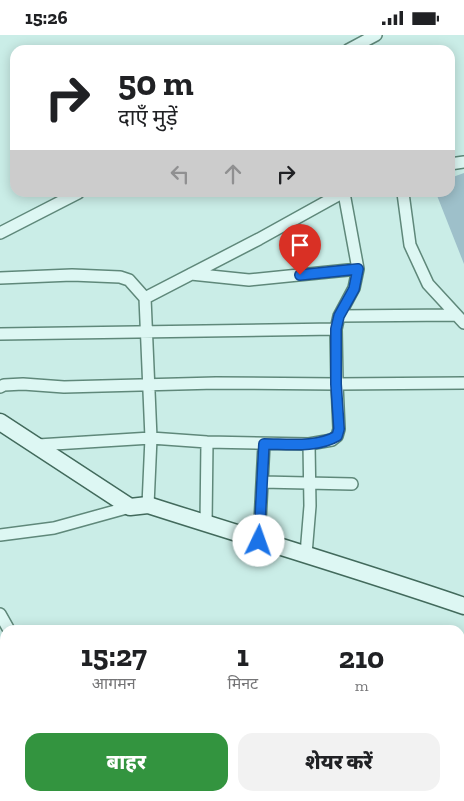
<!DOCTYPE html>
<html lang="hi">
<meta charset="utf-8">
<style>
body{margin:0;font-family:"Zilla Slab","Noto Sans Devanagari",serif;background:#f2f2f2;color:#202124;height:100vh;display:flex;flex-direction:column;font-size:19px;white-space:nowrap}
*{box-sizing:border-box;margin:0}
p{font-size:16px;color:#757577}
.icon{flex:none;width:28px;height:28px;fill:none;stroke:currentColor;stroke-width:2;stroke-linecap:round;stroke-linejoin:round}
.map{position:relative;flex:1;overflow:hidden}
.drawer{position:absolute;left:0px;top:590px;width:465px;height:176px;display:flex;flex-direction:column;background:#fff;border-radius:15px 15px 0 0;box-shadow:0 2px 12px #0003}
.drawer>*{flex:none}
.banner{position:absolute;left:10px;top:10px;width:445px;height:152px;border-radius:15px;box-shadow:0 2px 12px #0003;background:#fff;color:#202124;overflow:hidden}
.pin{position:absolute;display:grid;place-items:center;width:42px;height:42px;color:#fff;margin:-51px -21px;border-radius:50% 50% 50% 0;rotate:-45deg;box-shadow:0 0 5px #0007}
.pin .icon{rotate:45deg}
.me{position:absolute;width:55px;margin:-28px;rotate:3deg;stroke-linejoin:round;filter:drop-shadow(0 0 4px #0008)}
.turn{display:flex;align-items:center;gap:18px;height:105px;padding:0 25px;font-size:22px}
.turn .icon{width:65px;height:65px;stroke-width:2.5}
.turn b{display:block;font-size:35px;line-height:42px}
.lanes{display:flex;align-items:center;height:48px;padding:0 25px;background:#0003;justify-content:center;gap:25px;direction:ltr}
.lanes .off{opacity:.35}
.eta{display:flex;justify-content:space-evenly;align-items:center;height:85px;text-align:center}
.eta b{font-size:30px;font-weight:800;line-height:35px}
.action{display:flex;gap:10px;margin-top:auto;padding:10px 25px}
.action a{flex:1;height:58px;border-radius:15px;background:#33943f;color:#fff;font-size:20px;font-weight:800;line-height:58px;text-align:center}
.action a+a{background:#f2f2f2;color:#202124}
.status{display:flex;justify-content:space-between;align-items:center;height:35px;padding:0 25px;background:#fff;direction:ltr}
.status svg{height:14px;fill:currentColor}
.map>svg:first-child{display:block}
.green{fill:#9ec0ca}
.building{fill:#83c8a9;stroke:#478668}
.lines{fill:none;stroke-linecap:round;stroke-linejoin:round}
.street-casing{stroke:#5f887a;stroke-width:14}
.secondary-casing{stroke:#426a5c;stroke-width:19}
.street{stroke:#ddf7f3;stroke-width:11}
.secondary{stroke:#ddf7f3;stroke-width:16}
.route-casing{stroke:#114b97;stroke-width:12}
.route{stroke:#1a73e8;stroke-width:9}
</style>
<div class="status"><b>15:26</b><svg viewBox="0 0 49 12"><path d="M0 12V9h3v3zM5 12V6h3v6zM10 12V3h3v9zM15 12V0h3v12zM26 1h20v11H26zM47 4h2v5h-2z"/></svg></div>
<div class="map">
<svg width="464" height="766" viewBox="0 0 464 766">
<rect width="100%" height="100%" fill="#caede7"/>
<path class="green" d="M464,138V229L436,158H450V143Z"/>
<path class="building" d="M148,761H196L186,766H150Z"/>
<g class="lines">
<g class="street-casing">
<path id="street" d="M348,15L376,0
M450,129L464,127
M403,158L410,210L428,249L464,288
M0,198L78,158
M191,239L249,245L358,234L344,158
M0,243L72,240L120,242L129,245L145,263L151,403L148,470
M145,263L259,204L342,158
M339,281L456,280
M0,299L336,294
M0,352L4,350L23,349L64,352L216,348L337,349L464,348
M38,410L151,403L207,407L309,409L332,405L337,401L339,394L337,349L336,294L339,281L354,253L358,234
M262,447L352,449
M206,489L207,407
M0,500L54,493L130,472
M259,506L264,409
M306,519L310,471L309,409
M0,579L9,595
M5,695L0,700L5,724
M460,710L464,707
M10,761V766
M115,761L119,766
M233,761L236,766
M79,766L84,761
M215,766L225,761
M391,766L401,761"/>
</g>
<g class="secondary-casing">
<path id="secondary" d="M0,387L130,472L148,470C254,504 359,535 464,571"/>
</g>
<use href="#street" class="street"/>
<use href="#secondary" class="secondary"/>
</g>
<g class="lines">
<g class="route-casing">
<path id="route" d="M259,506L264,409C287,409 317,413 337,401L339,394L336,349V294L339,281L354,254L358,234L300,240"/>
</g>
<use href="#route" class="route"/>
</g>
</svg>
<div class="pin" style="left:300px;top:240px;background:#d93025"><svg class="icon" aria-label="arrive" viewBox="0 0 24 24"><path d="M6 21V4h12l-3 4 3 4H6"/></svg></div>
<svg class="me" style="left:259px;top:506px" viewBox="-20 -20 40 40"><circle r="19" fill="#fff"/><path d="M0-13L10 11 0 6-10 11z" fill="#1a73e8"/></svg>
<div class="banner">
<div class="turn"><svg class="icon" aria-label="right" viewBox="0 0 24 24"><path d="M7 20v-9h11M14 6l5 5-5 5"/></svg><div><b>50 m</b>दाएँ मुड़ें</div></div>
<div class="lanes"><svg class="icon off" aria-label="left" viewBox="0 0 24 24"><path d="M17 20v-9H6M10 6l-5 5 5 5"/></svg><svg class="icon off" aria-label="ahead" viewBox="0 0 24 24"><path d="M12 20V5M6 11l6-6 6 6"/></svg><svg class="icon" aria-label="right" viewBox="0 0 24 24"><path d="M7 20v-9h11M14 6l5 5-5 5"/></svg></div>
</div>
<section class="drawer">
<div class="eta">
<div><b>15:27</b><p>आगमन</p></div>
<div><b>1</b><p>मिनट</p></div>
<div><b>210</b><p>m</p></div>
</div>
<div class="action"><a>बाहर</a><a>शेयर करें</a></div>
</section>
</div>
